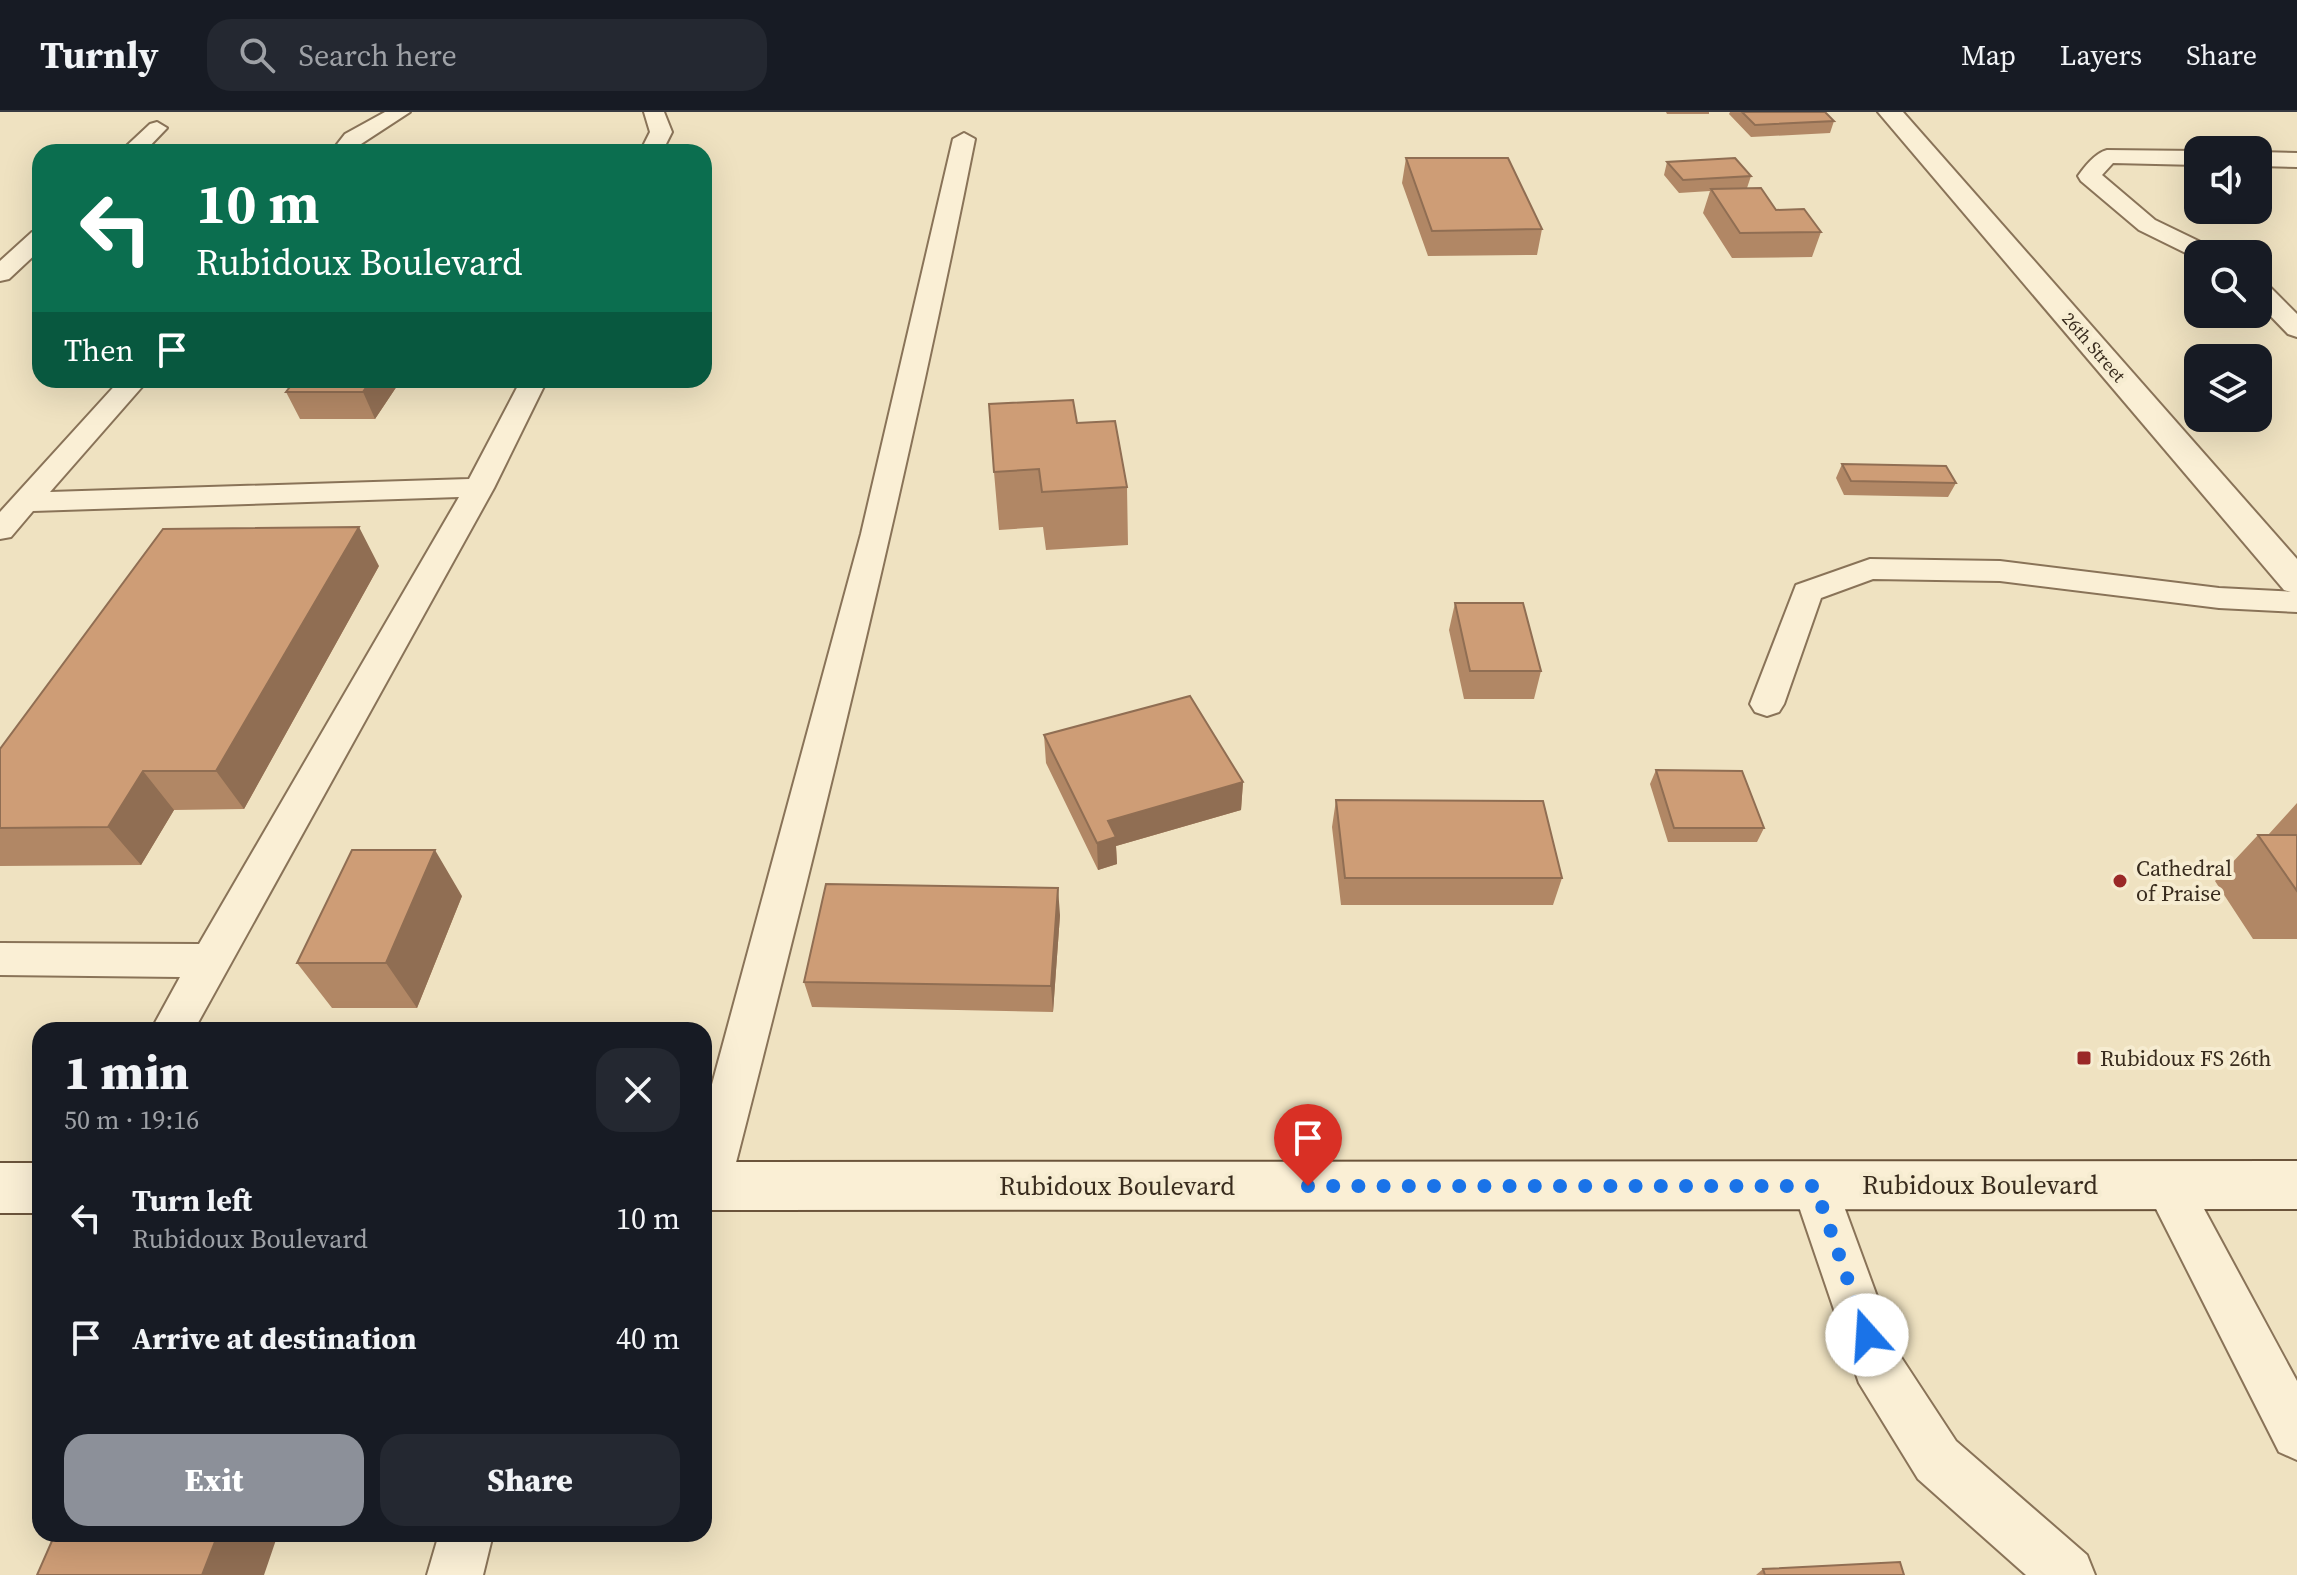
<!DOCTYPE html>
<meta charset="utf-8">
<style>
body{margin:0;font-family:"Source Serif 4",serif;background:#242831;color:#f1f3f6;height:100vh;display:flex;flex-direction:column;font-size:30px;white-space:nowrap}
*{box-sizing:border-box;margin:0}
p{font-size:26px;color:#9ea1a6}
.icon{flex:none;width:44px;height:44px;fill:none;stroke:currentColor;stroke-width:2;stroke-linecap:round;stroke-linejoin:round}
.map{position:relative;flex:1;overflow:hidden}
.panel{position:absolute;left:32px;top:910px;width:680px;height:520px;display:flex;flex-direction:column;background:#171b24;border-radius:24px;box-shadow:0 8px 32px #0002}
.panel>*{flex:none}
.guide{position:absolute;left:32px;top:32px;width:680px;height:244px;border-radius:24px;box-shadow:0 8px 32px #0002;background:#0b6e4f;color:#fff;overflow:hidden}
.buttons{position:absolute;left:2184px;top:24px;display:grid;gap:16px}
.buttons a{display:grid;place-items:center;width:88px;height:88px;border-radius:16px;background:#171b24;box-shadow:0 8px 32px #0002;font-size:40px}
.pin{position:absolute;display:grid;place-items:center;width:68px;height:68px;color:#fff;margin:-82px -34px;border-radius:50% 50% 50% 0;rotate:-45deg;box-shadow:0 0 8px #0007}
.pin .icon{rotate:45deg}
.me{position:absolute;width:88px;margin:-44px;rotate:341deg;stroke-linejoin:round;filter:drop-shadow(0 0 6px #0008)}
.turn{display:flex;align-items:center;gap:28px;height:168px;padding:0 32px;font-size:36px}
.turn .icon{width:104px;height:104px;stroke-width:2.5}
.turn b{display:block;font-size:56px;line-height:68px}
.then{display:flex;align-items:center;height:76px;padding:0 32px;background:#0003;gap:16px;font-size:30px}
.round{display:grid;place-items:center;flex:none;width:84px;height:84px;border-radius:24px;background:#242831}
.summary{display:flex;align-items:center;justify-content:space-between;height:136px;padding:0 32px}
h1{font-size:48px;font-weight:800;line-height:60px}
.button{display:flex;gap:16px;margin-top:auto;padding:16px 32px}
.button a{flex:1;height:92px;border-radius:24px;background:#8c9099;color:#fff;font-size:32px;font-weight:800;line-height:92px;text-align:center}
.button a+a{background:#242831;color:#f1f3f6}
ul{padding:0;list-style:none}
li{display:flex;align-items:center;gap:24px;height:120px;padding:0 32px}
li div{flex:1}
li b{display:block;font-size:30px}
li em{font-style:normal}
header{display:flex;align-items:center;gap:48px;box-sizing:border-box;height:112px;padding:0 40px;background:#171b24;border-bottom:2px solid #363941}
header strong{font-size:38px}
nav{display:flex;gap:44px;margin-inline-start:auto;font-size:28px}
.search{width:560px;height:72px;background:#242831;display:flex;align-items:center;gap:20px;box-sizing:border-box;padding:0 28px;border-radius:24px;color:#9ea1a6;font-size:30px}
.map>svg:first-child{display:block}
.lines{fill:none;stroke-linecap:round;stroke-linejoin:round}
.service-casing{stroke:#897358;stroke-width:4}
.minor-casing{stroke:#897358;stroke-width:4}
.secondary-casing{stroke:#6b543b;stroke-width:4}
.service{fill:#faefd5;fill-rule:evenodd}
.minor{fill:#faefd5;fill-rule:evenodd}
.secondary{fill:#faefd5;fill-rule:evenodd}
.wall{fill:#b18765}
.shaded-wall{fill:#906e53}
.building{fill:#ce9d76;stroke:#906e53;stroke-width:2}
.route{stroke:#1a73e8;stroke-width:14;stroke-dasharray:0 25.2}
.poi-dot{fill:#9a2827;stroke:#f6ecd1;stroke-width:3}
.labels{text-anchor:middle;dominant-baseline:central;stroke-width:8;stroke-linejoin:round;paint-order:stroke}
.far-street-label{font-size:18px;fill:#382b1d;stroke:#f6ecd1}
.poi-label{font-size:22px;fill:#382b1d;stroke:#f6ecd1;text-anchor:start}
.near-street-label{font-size:26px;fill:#382b1d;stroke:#f6ecd1}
</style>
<header>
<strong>Turnly</strong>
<div class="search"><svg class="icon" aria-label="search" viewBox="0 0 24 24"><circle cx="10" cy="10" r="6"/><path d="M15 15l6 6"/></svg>Search here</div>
<nav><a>Map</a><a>Layers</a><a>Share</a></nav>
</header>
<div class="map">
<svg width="2297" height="1463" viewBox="0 0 2297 1463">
<rect width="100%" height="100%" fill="#efe2c1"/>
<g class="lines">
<g class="service-casing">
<path id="service" d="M385,0H410L361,32L353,40H331L345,22Z
M644,0H664L672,20L662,40H640L650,20Z
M157,10L167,16L144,40H120L150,12Z
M964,21L975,27C905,379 819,727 730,1074L723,1089L707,1095L704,1094V1002L861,422L953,27Z
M2107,38L2198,39V53L2113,51L2102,63L2155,108L2215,137L2219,142H2198V147L2139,118L2081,69L2078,64C2085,54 2095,41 2107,38Z
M2258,40L2297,41V55L2258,54Z
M40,118V138L9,167L0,169V149L32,120Z
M2258,170L2267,172L2297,202V225L2288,222L2258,191Z
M120,268H148L50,380L469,367L521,268H547L494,376L194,918H151L180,865L0,863V831L199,832L459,385L33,399L11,425L0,427V400Z
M1870,447L2000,449L2219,476L2297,480V500L2219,496L2000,469L1873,467L1821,486L1784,592L1779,600L1767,604L1755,600L1750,592L1796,473Z
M2167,1052L2183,1058L2297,1269V1348L2279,1340L2144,1073L2151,1058Z
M1815,1053L1831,1059L1897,1239L1956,1329L2087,1443L2095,1463H2026L1918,1367L1859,1271L1792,1074L1799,1059Z
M439,1422H493L483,1463H427Z"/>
</g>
<g class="minor-casing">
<path id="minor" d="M1878,0H1903L2297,447V482L2284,478Z"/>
</g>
<g class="secondary-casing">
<path id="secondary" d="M2297,1049V1097L704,1098V1050Z
M0,1051H40V1101H0Z"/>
</g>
<use href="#service" class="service"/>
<use href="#minor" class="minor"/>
<use href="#secondary" class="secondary"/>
</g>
<path class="wall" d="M1666,0H1709V2H1667Z
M1730,0H1825L1834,9L1830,21L1751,25L1729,2Z
M1406,46L1542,117L1537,143L1428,144L1402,71Z
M1667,50L1751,64L1747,76L1776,98L1821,120L1812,145L1732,146L1703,101L1710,79L1679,81L1664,63Z
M401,268L375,307H300L286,280Z
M1077,311L1127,375L1128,433L1046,438L1043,415L999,418L994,360Z
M1842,352L1956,371L1948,385L1844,383L1836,366Z
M379,454L244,697L174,698L141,753L0,754V637Z
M1455,491L1541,559L1534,587H1464L1449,518Z
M1044,623L1243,670L1241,698L1116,734L1117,752L1098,758L1046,651Z
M1656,658L1764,716L1757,730H1668L1650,672Z
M1336,688L1562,766L1553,793H1341L1332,715Z
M2297,691V827H2253L2215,769L2258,723H2268Z
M462,784L417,896H332L297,851Z
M1060,803L1053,900L812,895L804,870Z
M1763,1457L1904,1463H1756Z"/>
<path class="shaded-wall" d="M371,268H401L375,307L363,280Z
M359,415L379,454L244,697L216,659Z
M143,659L174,698L141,753L108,715Z
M1243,670L1241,698L1116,734L1117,752L1098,758L1097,731L1108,709Z
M435,738L462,784L417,896L386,851Z
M1058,776L1060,803L1053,900L1051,874Z
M218,1422H278L264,1463H202Z"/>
<path class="building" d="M1742,0H1825L1834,9L1755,13Z
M1406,46H1508L1542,117L1432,119Z
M1735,46L1751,64L1683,68L1667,50Z
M1761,76L1776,98L1804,97L1821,120L1740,121L1711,77Z
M295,268H371L363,280H286Z
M1073,288L1077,311L1115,309L1127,375L1042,380L1039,357L994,360L989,292Z
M1842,352L1946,354L1956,371L1851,369Z
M359,415L216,659H143L108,715L0,716V637L163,417Z
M1455,491H1523L1541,559H1470Z
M1190,584L1243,670L1108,709L1116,725L1097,731L1044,623Z
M1656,658L1742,659L1764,716H1674Z
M1336,688L1543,689L1562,766H1345Z
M2258,723H2297V779Z
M352,738H435L386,851H297Z
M826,772L1058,776L1051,874L804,870Z
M55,1422H218L202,1463H37Z
M1900,1450L1904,1463H1765L1763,1457Z"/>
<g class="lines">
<path class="route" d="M1308,1074H1815L1867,1223"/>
</g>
<g class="poi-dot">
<circle cx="2120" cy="769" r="8"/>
<rect x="2076" y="938" width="16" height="16" rx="4"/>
</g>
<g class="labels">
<g class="far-street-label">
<text transform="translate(2094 235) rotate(49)">26th Street</text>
</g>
<g class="poi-label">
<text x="2136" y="756">Cathedral<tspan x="2136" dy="25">of Praise</tspan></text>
<text x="2100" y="946">Rubidoux FS 26th</text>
</g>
<g class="near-street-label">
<text x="1980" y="1073">Rubidoux Boulevard</text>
<text x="1117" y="1074">Rubidoux Boulevard</text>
</g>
</g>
</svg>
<div class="buttons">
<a><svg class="icon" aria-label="sound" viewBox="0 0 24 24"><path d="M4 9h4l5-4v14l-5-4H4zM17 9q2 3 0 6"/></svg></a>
<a><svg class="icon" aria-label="search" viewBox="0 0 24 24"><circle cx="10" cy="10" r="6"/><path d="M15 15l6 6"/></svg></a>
<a><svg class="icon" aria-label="layers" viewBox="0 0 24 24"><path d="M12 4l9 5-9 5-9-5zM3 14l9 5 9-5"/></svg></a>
</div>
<div class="pin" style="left:1308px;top:1074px;background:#d93025"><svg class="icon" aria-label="arrive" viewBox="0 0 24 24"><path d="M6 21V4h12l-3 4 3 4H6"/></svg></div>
<svg class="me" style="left:1867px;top:1223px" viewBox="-20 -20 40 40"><circle r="19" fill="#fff"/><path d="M0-13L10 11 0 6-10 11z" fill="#1a73e8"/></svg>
<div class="guide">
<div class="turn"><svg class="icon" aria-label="left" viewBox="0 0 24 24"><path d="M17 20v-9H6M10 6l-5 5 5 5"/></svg><div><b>10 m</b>Rubidoux Boulevard</div></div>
<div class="then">Then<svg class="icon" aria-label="arrive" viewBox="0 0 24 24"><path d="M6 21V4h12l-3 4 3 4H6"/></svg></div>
</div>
<section class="panel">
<div class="summary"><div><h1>1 min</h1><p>50 m · 19:16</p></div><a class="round"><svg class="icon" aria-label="close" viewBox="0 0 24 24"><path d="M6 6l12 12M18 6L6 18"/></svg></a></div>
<ul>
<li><svg class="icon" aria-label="left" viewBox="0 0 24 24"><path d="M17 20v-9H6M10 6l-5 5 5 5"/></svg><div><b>Turn left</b><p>Rubidoux Boulevard</p></div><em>10 m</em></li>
<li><svg class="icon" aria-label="arrive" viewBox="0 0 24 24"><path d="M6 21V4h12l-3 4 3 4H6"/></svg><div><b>Arrive at destination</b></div><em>40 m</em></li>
</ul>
<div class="button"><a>Exit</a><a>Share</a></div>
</section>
</div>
